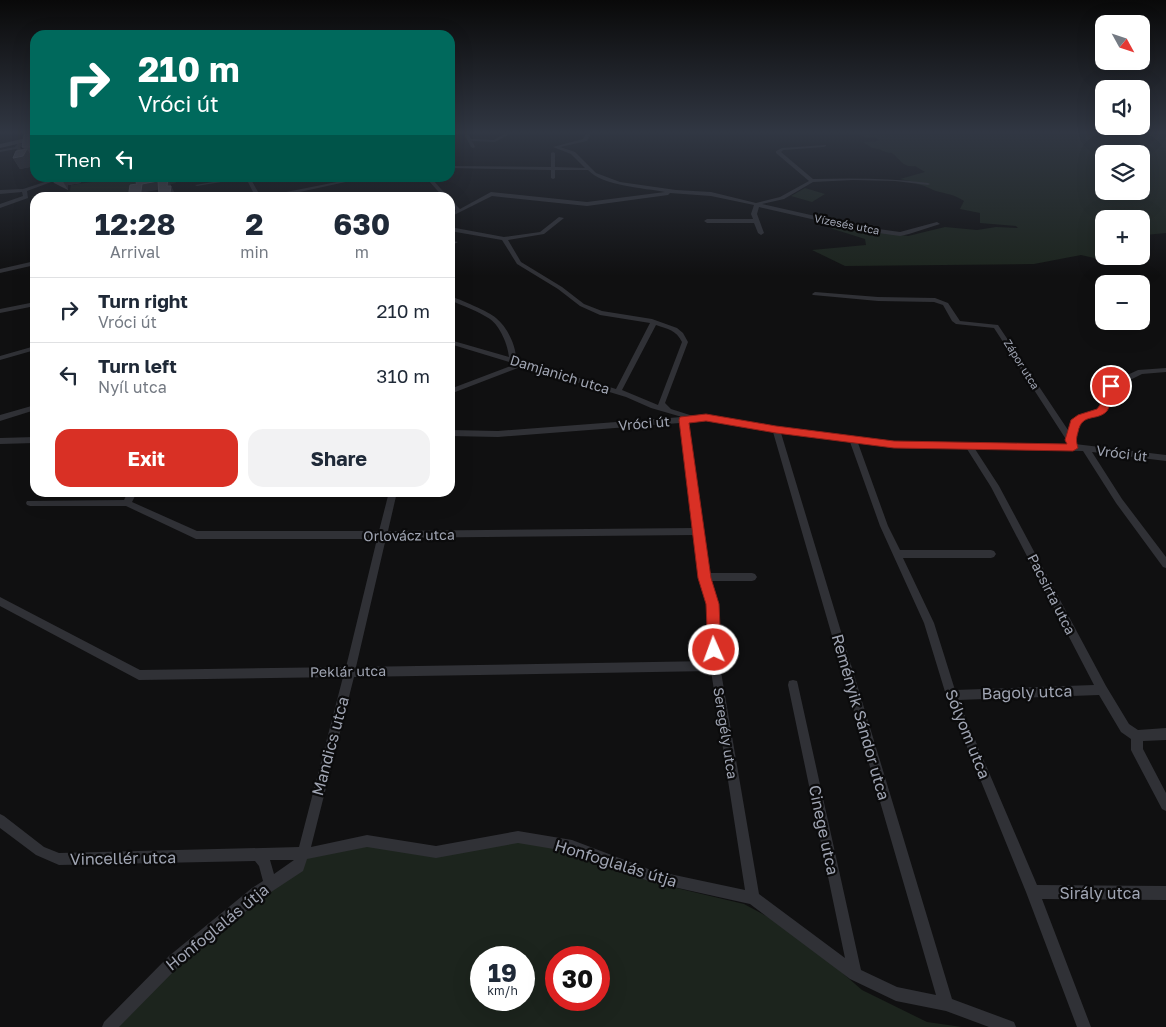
<!DOCTYPE html>
<meta charset="utf-8">
<style>
body{margin:0;font-family:"Golos Text",sans-serif;background:#f2f2f3;color:#1f2937;height:100vh;display:flex;flex-direction:column;font-size:19px;white-space:nowrap}
*{box-sizing:border-box;margin:0}
p{font-size:16px;color:#747a83}
.icon{flex:none;width:28px;height:28px;fill:none;stroke:currentColor;stroke-width:2;stroke-linecap:round;stroke-linejoin:round}
.map{position:relative;flex:1;overflow:hidden}
.sheet{position:absolute;left:30px;top:192px;width:425px;height:305px;display:flex;flex-direction:column;background:#fff;border-radius:15px;box-shadow:0 5px 20px #0002}
.sheet>*{flex:none}
.top-card{position:absolute;left:30px;top:30px;width:425px;height:152px;border-radius:15px;box-shadow:0 5px 20px #0002;background:#00695c;color:#fff;overflow:hidden}
.needle{width:32px;rotate:130deg}
.fabs{position:absolute;left:1095px;top:15px;display:grid;gap:10px}
.fabs a{display:grid;place-items:center;width:55px;height:55px;border-radius:10px;background:#fff;box-shadow:0 5px 20px #0002;font-size:25px}
.speed{position:absolute;left:470px;top:946px;display:flex;gap:10px;font-size:25px;font-weight:700;text-align:center}
.speed>*{display:grid;place-content:center;width:65px;height:65px;border-radius:50%;background:#fff;box-shadow:0 5px 20px #0002;line-height:1}
.speed small{font-size:12px;font-weight:400}
.speed .limit{border:8px solid #d22;background:#fff;color:#111}
.pin{position:absolute;display:grid;place-items:center;width:42px;height:42px;color:#fff;margin:-21px;border:2px solid #fff;border-radius:50%;box-shadow:0 1px 5px #0007}
.me{position:absolute;width:55px;margin:-28px;rotate:358deg;stroke-linejoin:round;filter:drop-shadow(0 0 4px #0008)}
.turn{display:flex;align-items:center;gap:18px;height:105px;padding:0 25px;font-size:22px}
.turn .icon{width:65px;height:65px;stroke-width:2.5}
.turn b{display:block;font-size:35px;line-height:42px}
.then{display:flex;align-items:center;height:48px;padding:0 25px;background:#0003;gap:10px;font-size:19px}
.eta{display:flex;justify-content:space-evenly;align-items:center;height:85px;text-align:center}
.eta b{font-size:30px;font-weight:700;line-height:35px}
.cta{display:flex;gap:10px;margin-top:auto;padding:10px 25px}
.cta a{flex:1;height:58px;border-radius:15px;background:#d93025;color:#fff;font-size:20px;font-weight:700;line-height:58px;text-align:center}
.cta a+a{background:#f2f2f3;color:#1f2937}
ul{padding:0;list-style:none}
li{display:flex;align-items:center;gap:15px;height:65px;padding:0 25px;border-top:1px solid #e0e1e3}
li div{flex:1}
li b{display:block;font-size:19px}
li em{font-style:normal}
.map>svg:first-child{display:block}
.green{fill:#1c241d;fill-rule:evenodd}
.lines{fill:none;stroke-linecap:round;stroke-linejoin:round}
.stream{stroke:#262d35;stroke-width:1}
.street{fill:#303136;fill-rule:evenodd}
.secondary{fill:#3e4046;fill-rule:evenodd}
.wall{fill:#404146}
.shaded-wall{fill:#29292c}
.building{fill:#4b4b52;stroke:#585961}
.route{fill:#d93025;stroke:#8d1f18}
.labels{text-anchor:middle;dominant-baseline:central;stroke-width:4.5;stroke-linejoin:round;paint-order:stroke}
.far-street-label{font-size:11px;fill:#a0a5b3;stroke:#0b0b0c}
.street-label{font-size:14px;fill:#a0a5b3;stroke:#0b0b0c}
.near-street-label{font-size:16px;fill:#a0a5b3;stroke:#0b0b0c}
</style>
<div class="map">
<svg width="1166" height="1027" viewBox="0 0 1166 1027">
<rect width="100%" height="100%" fill="#101011"/>
<path class="green" d="M853,132H1166V233L1145,235L1144,258L1121,264L1081,255L1034,264L845,266L812,250L866,245L865,239L833,229L827,225L830,223L908,236L945,227L977,230L996,227L1018,228L1016,226L980,223V213L960,209L964,201C954,194 946,194 936,191C928,188 924,185 916,184L920,183L900,179L925,172L915,166C903,168 901,160 892,153C884,153 880,148 872,148L863,142L879,141L875,137L867,138ZM1104,154H1141V191H1104ZM1104,219H1141V256H1104Z
M121,178H133L134,181L153,178H174L176,183L133,193L132,197L35,199L31,196L55,194L70,191L71,185Z
M805,188L825,194L812,202L791,196Z
M518,837L572,846L669,881L668,886L744,904L794,931L862,990L927,1022L962,1027H109L303,854L367,841L436,851ZM481,958H524V1000H481ZM556,958H599V1000H556Z"/>
<g class="lines">
<path class="stream" d="M0,134L6,132"/>
<path class="street" d="M463,132H467L471,139L494,140L507,132H513L495,142L472,141L475,147L473,148L471,147Z
M587,132H592L587,141L560,147L575,152L596,173L620,182L676,190L711,192L756,203L780,197L809,181L776,153V151L782,148L826,145V146L824,147L783,150L781,152L813,179C852,178 889,178 928,183L930,184L928,185L895,181L853,180L813,182L784,199L762,204L864,227L900,232L937,222L940,224L909,234L900,236L864,231L759,207L757,214L764,233L761,235L758,233L754,223H707L704,221L707,219H753L751,214L754,205L711,196L670,193L668,195L587,206L492,196L450,217V213L456,211L450,204V199L460,209L491,192L587,202L665,192C644,188 603,186 588,170H555V178L553,179L551,178V170L450,168V166L551,167V153L553,152L555,153V167L585,168L571,154L553,147L583,139Z
M18,143L22,144L20,148L25,151V157L35,156V158L21,160V152L16,149L0,152V150L15,147Z
M57,178H62L27,191L28,198L0,208V204L23,196L22,192L0,194V190L23,189Z
M237,178H245L197,186L195,185Z
M246,178H250L261,197L357,178H364L272,198H256Z
M429,178H433V180L449,198H444L429,181Z
M559,217L564,218L544,234L508,240L521,262L562,287L584,304L602,311L652,319L677,328L683,333L688,342L665,403L671,409L693,416L706,415L776,427L894,442L1069,444L994,328L956,324L952,321L943,305L934,302L878,301L813,295L812,294L815,292L878,297L935,298L948,303L960,321L998,325L1068,430L1072,421L1078,415L1098,409L1101,406V394L1108,384L1138,370L1166,368V372L1142,374L1114,388L1109,394V406L1104,413L1084,419L1078,424L1075,433V444L1166,455V461L1092,452L1122,499L1166,557V568L1163,567L1116,503L1083,451L975,449L999,486L1106,686L1129,724L1138,730L1166,728V740L1143,741V749L1166,793V811L1162,809L1133,754L1131,750V739L1121,732L1099,695L958,700L1037,885L1166,886V900L1042,899L1091,1027H1077L1026,892L946,695L924,623L880,526L850,442L781,433L952,999L1014,1022L1016,1027H989L946,1011L896,1001L850,979L750,904L651,882L572,852L518,843L436,858L367,847L307,859L303,871L262,898L179,966L119,1027H102L104,1022L169,956L252,888L263,881L259,866L255,861L59,865L36,855L0,828V814L4,816L44,847L59,853L299,847L343,677L139,680L0,606V597L140,670L346,667L377,539H196L126,506H30L27,505L26,503L27,501L124,500L128,492H137L132,502L197,531H379L389,492H397L388,531L694,528L680,423L498,437L450,436V430L498,431L682,417L651,408L626,397L523,366L450,394V389L516,364L450,344V340L509,357C508,345 500,326 490,319C478,311 463,306 450,300V296C459,299 490,312 496,318C507,327 516,345 516,359L616,389L650,323L600,315L580,306L558,289L517,264L502,240L450,231V227L504,237L540,232ZM656,325C668,329 676,330 682,342L658,405L622,390ZM706,421L773,432L936,995L897,987L861,970L798,685L797,681L793,680L789,681L788,685L845,958L759,894L720,666L717,604L711,581H752L755,580L757,577L755,574L752,573H709L688,422ZM858,443L894,448L967,449L991,487L1094,685L955,690L934,623L903,558H991L994,557L996,554L994,551L991,550H900L888,526ZM695,535L700,577L707,604L710,661L356,667L386,538ZM711,671L745,890L651,870L572,840L518,831L436,846L367,835L311,847L354,677ZM270,860H294L274,874Z
M453,241L458,242L450,246V242Z
M35,261V265L0,273V269Z
M35,302V306L0,313V309Z
M35,346V350L0,360V356Z
M35,405V410L0,421V415Z
M35,437V443L0,444V438Z"/>
<path class="secondary" d="M35,136V140L0,148V144Z"/>
</g>
<path class="wall" d="M29,132H35V155H31L34,160L30,167L20,169L13,158L24,149L22,147Z
M51,178H80L81,183L68,185V190L54,183Z"/>
<path class="shaded-wall" d="M35,141V153L32,147Z
M27,149L34,160L30,167L20,169L13,158Z
M61,178H80L81,183L68,185V190Z
M168,179L175,194V198H160L159,195L167,186Z
M158,181L162,189L146,192V198H140L142,184Z"/>
<path class="building" d="M31,132H33V136H35V141L32,147H22L24,135Z
M27,149L23,156L13,158L16,151Z
M134,178H163L168,179L167,186H171L170,193L159,195L158,181L142,184L140,198H128L130,185L137,184Z"/>
<linearGradient id="sky" x2="0" y2="1"><stop stop-color="#090909"/><stop offset="0.48" stop-color="#313743"/><stop offset="1" stop-color="#313743" stop-opacity="0"/></linearGradient>
<rect width="1166" height="276" fill="url(#sky)"/>
<path class="route" d="M1111,382L1115,386C1110,394 1112,404 1107,411C1097,422 1082,412 1078,432C1076,439 1076,441 1078,448L1073,451L894,448L776,433L706,421L689,423L711,578L719,604L721,650L719,655L714,656L710,655L708,650L706,604L698,578L679,420L680,417L706,414L776,426L894,441L1067,444L1065,440L1071,420L1078,415L1097,409L1100,405L1101,394L1107,383Z"/>
<g class="labels">
<g class="far-street-label">
<text transform="translate(847 224) rotate(11)">Vízesés utca</text>
<text transform="translate(1022 364) rotate(58)">Zápor utca</text>
</g>
<g class="street-label">
<text transform="translate(560 374) rotate(17)">Damjanich utca</text>
<text transform="translate(644 423) rotate(-5)">Vróci út</text>
<text transform="translate(1122 453) rotate(7)">Vróci út</text>
<text transform="translate(409 535) rotate(-1)">Orlovácz utca</text>
<text transform="translate(1052 594) rotate(63)">Pacsirta utca</text>
<text transform="translate(348 671) rotate(-1)">Peklár utca</text>
<text transform="translate(726 733) rotate(81)">Seregély utca</text>
</g>
<g class="near-street-label">
<text transform="translate(1027 692) rotate(-2)">Bagoly utca</text>
<text transform="translate(861 717) rotate(74)">Reményik Sándor utca</text>
<text transform="translate(968 734) rotate(68)">Sólyom utca</text>
<text transform="translate(330 746) rotate(-75)">Mandics utca</text>
<text transform="translate(824 830) rotate(78)">Cinege utca</text>
<text transform="translate(123 858) rotate(-1)">Vincellér utca</text>
<text transform="translate(616 863) rotate(17)">Honfoglalás útja</text>
<text x="1100" y="893">Sirály utca</text>
<text transform="translate(217 927) rotate(-39)">Honfoglalás útja</text>
</g>
</g>
</svg>
<div class="fabs">
<a><svg class="needle" viewBox="-14 -14 28 28"><path d="M0-13l5 13h-10z" fill="#e53935"/><path d="M0 13l5-13h-10z" fill="#747a83"/></svg></a>
<a><svg class="icon" aria-label="sound" viewBox="0 0 24 24"><path d="M4 9h4l5-4v14l-5-4H4zM17 9q2 3 0 6"/></svg></a>
<a><svg class="icon" aria-label="layers" viewBox="0 0 24 24"><path d="M12 4l9 5-9 5-9-5zM3 14l9 5 9-5"/></svg></a>
<a>+</a>
<a>−</a>
</div>
<div class="speed"><div>19<small>km/h</small></div><div class="limit">30</div></div>
<div class="pin" style="left:1111px;top:386px;background:#d93025"><svg class="icon" aria-label="arrive" viewBox="0 0 24 24"><path d="M6 21V4h12l-3 4 3 4H6"/></svg></div>
<svg class="me" style="left:714px;top:650px" viewBox="-20 -20 40 40"><circle r="17" fill="#d93025" stroke="#fff" stroke-width="3"/><path d="M0-11L8 9 0 5-8 9z" fill="#fff"/></svg>
<div class="top-card">
<div class="turn"><svg class="icon" aria-label="right" viewBox="0 0 24 24"><path d="M7 20v-9h11M14 6l5 5-5 5"/></svg><div><b>210 m</b>Vróci út</div></div>
<div class="then">Then<svg class="icon" aria-label="left" viewBox="0 0 24 24"><path d="M17 20v-9H6M10 6l-5 5 5 5"/></svg></div>
</div>
<section class="sheet">
<div class="eta">
<div><b>12:28</b><p>Arrival</p></div>
<div><b>2</b><p>min</p></div>
<div><b>630</b><p>m</p></div>
</div>
<ul>
<li><svg class="icon" aria-label="right" viewBox="0 0 24 24"><path d="M7 20v-9h11M14 6l5 5-5 5"/></svg><div><b>Turn right</b><p>Vróci út</p></div><em>210 m</em></li>
<li><svg class="icon" aria-label="left" viewBox="0 0 24 24"><path d="M17 20v-9H6M10 6l-5 5 5 5"/></svg><div><b>Turn left</b><p>Nyíl utca</p></div><em>310 m</em></li>
</ul>
<div class="cta"><a>Exit</a><a>Share</a></div>
</section>
</div>
